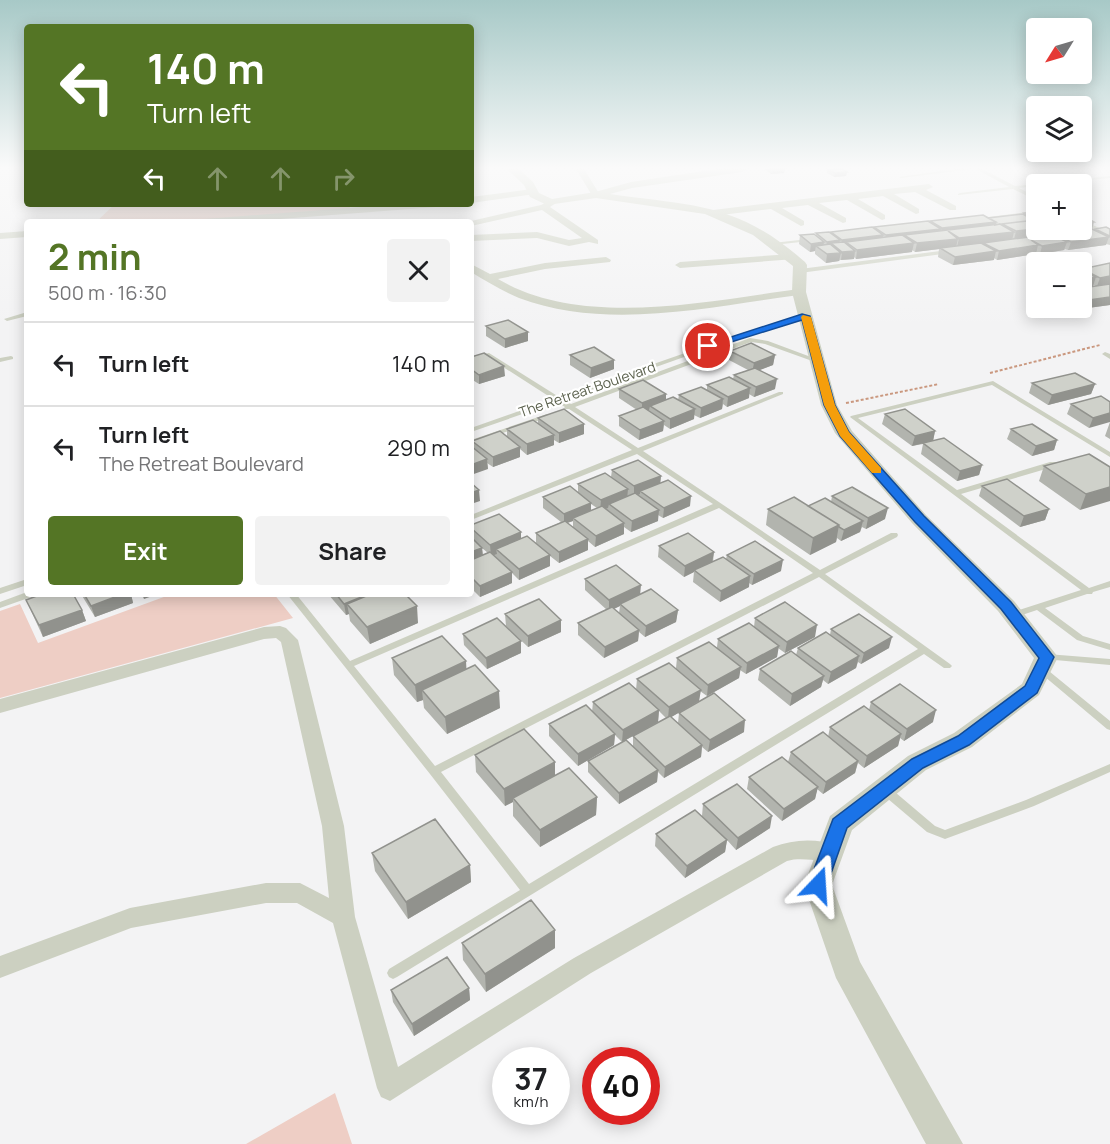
<!DOCTYPE html>
<meta charset="utf-8">
<style>
body{margin:0;font-family:Manrope,sans-serif;background:#f2f2f2;color:#202124;height:100vh;display:flex;flex-direction:column;font-size:22px;white-space:nowrap}
*{box-sizing:border-box;margin:0}
p{font-size:20px;color:#757577}
.icon{flex:none;width:33px;height:33px;fill:none;stroke:currentColor;stroke-width:2;stroke-linecap:round;stroke-linejoin:round}
.map{position:relative;flex:1;overflow:hidden}
.panel{position:absolute;left:24px;top:219px;width:450px;height:378px;display:flex;flex-direction:column;background:#fff;border-radius:6px;box-shadow:0 3px 15px #0003}
.panel>*{flex:none}
.hud{position:absolute;left:24px;top:24px;width:450px;height:183px;border-radius:6px;box-shadow:0 3px 15px #0003;background:#547525;color:#fff;overflow:hidden}
.needle{width:39px;rotate:233deg}
.buttons{position:absolute;left:1026px;top:18px;display:grid;gap:12px}
.buttons a{display:grid;place-items:center;width:66px;height:66px;border-radius:6px;background:#fff;box-shadow:0 3px 15px #0003;font-size:30px}
.speed{position:absolute;left:492px;top:1047px;display:flex;gap:12px;font-size:30px;font-weight:700;text-align:center}
.speed>*{display:grid;place-content:center;width:78px;height:78px;border-radius:50%;background:#fff;box-shadow:0 3px 15px #0003;line-height:1}
.speed small{font-size:15px;font-weight:400}
.speed .limit{border:9px solid #d22;background:#fff;color:#111}
.pin{position:absolute;display:grid;place-items:center;width:51px;height:51px;color:#fff;margin:-26px;border:3px solid #fff;border-radius:50%;box-shadow:0 2px 6px #0007}
.me{position:absolute;width:66px;margin:-33px;rotate:20deg;stroke-linejoin:round;filter:drop-shadow(0 0 4px #0008)}
.turn{display:flex;align-items:center;gap:21px;height:126px;padding:0 24px;font-size:27px}
.turn .icon{width:78px;height:78px;stroke-width:2.5}
.turn b{display:block;font-size:42px;line-height:51px}
.lanes{display:flex;align-items:center;height:57px;padding:0 24px;background:#0003;justify-content:center;gap:30px;direction:ltr}
.lanes .off{opacity:.35}
.round{display:grid;place-items:center;flex:none;width:63px;height:63px;border-radius:6px;background:#f2f2f2}
.summary{display:flex;align-items:center;justify-content:space-between;height:102px;padding:0 24px}
h1{font-size:36px;font-weight:700;line-height:45px;color:#547525}
.cta{display:flex;gap:12px;margin-top:auto;padding:12px 24px}
.cta a{flex:1;height:69px;border-radius:6px;background:#547525;color:#fff;font-size:24px;font-weight:700;line-height:69px;text-align:center}
.cta a+a{background:#f2f2f2;color:#202124}
ul{padding:0;list-style:none}
li{display:flex;align-items:center;gap:18px;height:84px;padding:0 24px;border-top:2px solid #e0e0e0}
li div{flex:1}
li b{display:block;font-size:22px}
li em{font-style:normal}
.map>svg:first-child{display:block}
.green{fill:#eecec5}
.lines{fill:none;stroke-linecap:round;stroke-linejoin:round}
.path{stroke:#ca987f;stroke-width:2;stroke-dasharray:3 2;stroke-linecap:butt}
.service{fill:#ccd0c1;fill-rule:evenodd}
.minor{fill:#ccd0c1;fill-rule:evenodd}
.tertiary{fill:#ccd0c1;fill-rule:evenodd}
.wall{fill:#b2b4ae;fill-rule:evenodd}
.shaded-wall{fill:#91928d}
.building{fill:#cfd1ca;stroke:#91928d;stroke-width:1.5}
.route{fill:#1a73e8;stroke:#114b97;stroke-width:1.5}
.slow{fill:#f59e0b}
.labels{text-anchor:middle;dominant-baseline:central;stroke-width:4.5;stroke-linejoin:round;paint-order:stroke}
.far-street-label{font-size:14px;fill:#595f4b;stroke:#fff}
</style>
<div class="map">
<svg width="1110" height="1144" viewBox="0 0 1110 1144">
<rect width="100%" height="100%" fill="#f3f3f4"/>
<path class="green" d="M115,204H349L350,209L183,222H96Z
M172,594H274L293,618L0,698V611L20,604L38,643Z
M335,1093L352,1144H246Z"/>
<g class="lines">
<path class="path" d="M990,373L1100,345
M846,403L939,384"/>
<path class="service" d="M956,169H972L901,178L899,177Z
M976,169H982L1015,186L1038,184L1036,186L1019,188L1036,197V200L1013,189L958,195V194L960,193L1009,187Z
M1110,176V178L1051,184H1041L1043,183Z
M1036,211V213L988,219L986,218L988,217Z
M1082,220L1110,233V236L1082,223Z
M808,239L810,240V241L773,245L771,244L773,243Z
M948,250L950,251V253L800,273L797,271L800,269Z
M27,312V316L7,321L4,319Z
M804,315L809,316L732,340L563,400L571,404L750,338L768,341L819,360V362H815L765,344L751,342L575,407L638,448L779,392H783V394L643,451L820,570L891,533H897L898,535L897,537L825,574L950,664L952,666L950,668H944L924,654L397,977L393,979L389,977L387,973L389,969L520,890L430,774L287,594H296L350,661L713,504L637,454L471,520V515L632,450L569,409H565L564,408L565,407L557,402L471,432V428L553,399L486,356L471,361V357L489,353L559,397L728,338ZM719,508L813,573L435,766L354,666ZM819,577L918,649L529,884L441,772Z
M1105,352L1110,354V359L1102,354Z
M11,356L13,357V359L0,362V358Z
M993,381L1110,452V457L992,385L858,418L957,490L1050,462H1056L1057,464L1056,466L961,494L1089,588L1110,581V587L1093,592L1092,594H1087L1045,608L1083,636L1110,644V650L1077,640L1037,610L1013,618L1010,617L1009,615L1010,613L1081,590L850,417L851,416Z
M547,414L550,416L549,417L471,444V440Z
M27,579V585L0,594V588Z
M27,592V594H35L34,596L0,608V602Z
M1047,654L1110,659V665L1044,659L1042,657L1044,655Z
M1041,666L1044,667L1110,721V730L1107,729L1038,671L1036,669L1038,667Z
M1110,764V772L1034,806L945,839L927,832L881,793L880,790L881,787L885,786L889,787L935,826L945,830L1026,800Z"/>
<path class="minor" d="M576,169H584L600,195L599,197H593Z
M929,184L933,187L926,190L956,206V210H950L915,192L894,194L919,209V213L916,214L883,196L858,199L885,215V219L882,220L847,200L819,203L846,218V222L843,223L808,205L782,208L804,221V225L801,226L771,209L713,216L708,213L713,210Z
M532,189L536,192L535,194L471,203V197Z
M551,200L556,203L550,207L598,240V244L589,242L569,246L537,238L471,241V235L537,232L569,240L582,238L542,210L471,226V222H467L541,205Z
M400,204H441L436,207L241,222H199L204,219Z
M27,231V237L0,239V233Z
M791,254L795,255V259L680,268L675,265L680,262Z
M606,257L611,260L610,262L545,269L498,279C583,329 706,301 799,289L804,292L799,295C709,307 607,331 519,298C502,291 486,281 471,272V264L490,274L545,263Z
M280,626L286,628L298,640L344,826L355,917L398,1067L574,958L773,847C794,839 817,838 838,846L841,852L838,858C821,864 804,856 787,861L591,973L390,1101L381,1097L377,1088L333,923L297,903H266L131,928L0,978V956L130,908L266,883H300L329,898L322,826L281,642L276,638L264,639L0,713V699L264,627Z"/>
<path class="tertiary" d="M507,169H519L533,182L539,193L552,199L595,192L631,182L717,169H747L742,172L632,188L610,194C693,206 737,202 805,262L807,265L806,292L837,405L852,431L926,515L1014,601L1058,657L1039,695L972,747L926,770L852,830L832,885L860,962L963,1144H926L836,978L804,885L830,816L908,756L954,733L1022,684L1034,658L998,611L912,523L835,433L821,405L792,292L793,266L753,235L705,214L596,198L547,205L530,197L524,185Z"/>
</g>
<path class="wall" d="M764,169H785L784,173L771,174Z
M827,170L847,172L846,176L834,177L827,173Z
M1036,212V230L1092,229L1094,230L1095,229H1110V245L1106,244V245L1068,250L1065,249L1064,250L1040,254L1036,253V254L997,260L994,258V260L953,265L938,257L939,249L915,252L912,250V252L856,259L854,257V259L841,260H840L839,261L826,263L815,254V251L810,252L799,244L800,235H816V233H830L831,232L874,228V227L930,222V221L988,218L1024,215V213Z
M1110,263V305L1073,310L1068,308H1082L1096,286L1094,285L1093,286L1082,288V269Z
M1036,274V284L1033,283Z
M486,326L528,341L505,348L486,336Z
M730,351L775,355L773,365L759,370L775,389L754,397L749,394V398L727,407L723,404L722,409L700,418L694,415V419L670,429L664,425L663,431L639,440L619,426V416L637,410L619,398V389L666,400H678L679,395L707,390V385L733,379L734,375L748,370L729,360Z
M570,355L614,369L590,378L570,365Z
M471,357L505,376L479,384L471,379Z
M1032,383L1095,384L1091,394L1048,405L1029,393Z
M1110,402L1089,428L1067,414L1071,404Z
M885,414L935,431L933,441L982,465L979,475L957,481L921,454L923,444L912,446L882,424Z
M538,418L584,424V434L559,443L554,440V445L527,455L520,449V457L493,467L487,463L488,469L473,447L472,441L507,437V429L538,423Z
M1110,422V439L1105,436Z
M1011,429L1057,440L1054,450L1032,456L1007,439Z
M1044,466L1110,467L1080,510L1039,481Z
M612,470L661,476L660,483L690,506L663,518L658,515V521L631,532L624,527V534L595,547L588,541V550L559,563L550,556V566L519,580L512,573V583L480,597L471,588V525L521,532V538L536,543V533L561,522L543,508V497L578,493V484L611,477ZM591,504L597,508L591,511ZM573,521V528L567,523ZM482,548L488,553L483,555Z
M982,486L1049,509L1045,520L1020,527L979,496Z
M832,496L885,519L866,529L862,527L860,532L841,541L837,538L836,542L810,555L766,525L768,509L808,506L831,502Z
M659,546L714,552L713,562L726,559L727,555L781,571L752,585L749,583V587L720,602L693,582L694,572L684,577L658,557Z
M585,579L640,594L678,610L676,622L645,637L639,632L638,641L604,658L578,635V623L607,610L585,590ZM620,606L619,613L614,609Z
M81,594H131L133,603L95,617Z
M328,594H405L418,623L370,644L350,621L349,614L346,615Z
M26,600L82,610L86,621L43,637Z
M505,614L561,620V632L528,647L506,626Z
M755,618L815,637L785,653L778,648L777,657L746,674L740,670L739,678L707,696L700,691L699,701L671,717L678,723L679,713L744,732L708,752L702,747L701,757L664,778L658,772L657,782L619,804L588,772V761L622,742L615,735L614,745L578,766L549,736V724L592,712L593,702L636,690L637,679L676,668L677,658L717,647L718,639L754,627ZM659,711L666,718L633,736V746L626,740L658,722Z
M831,629L889,648L861,664L858,662L856,668L828,684L823,680L821,687L790,706L758,680L760,669L796,655L798,648L830,635Z
M463,634L521,653L487,669L464,645Z
M392,658L467,669L500,708L447,734L424,708L423,700L417,702L394,675Z
M871,702L933,722L904,741L900,738L898,746L864,768L858,763L855,773L823,794L817,789L815,799L782,821L747,789L749,777L788,762L791,752L828,737L830,727L869,710Z
M475,755L555,775L597,797L596,815L540,847L513,816V802L505,806L476,772Z
M703,804L770,828L736,850L727,840L725,852L685,878L655,846L656,834L702,816Z
M372,853L470,865L471,882L408,919L375,871Z
M462,943L555,948L486,992L463,960Z
M469,988L470,1000L414,1036L393,1002L391,990Z"/>
<path class="shaded-wall" d="M785,169L784,173L771,174L772,171Z
M847,172L846,176L834,177L835,173Z
M996,222L994,230L941,237L942,228Z
M1094,222L1092,230L1041,236L1043,230H1082V223Z
M941,229L939,237L904,235L903,241L884,243L886,235Z
M1036,229L1041,230L1039,237L1014,240L1016,231Z
M1014,232L1012,240L957,247L959,238Z
M883,235L882,243L846,242L845,248H840L842,240Z
M1109,237L1106,245L1068,250L1071,242Z
M958,239L956,247L915,252L917,243Z
M840,240L838,249L831,243L830,249L825,250L827,242Z
M824,242L823,250L816,246L815,251L810,252L811,244Z
M1067,242L1064,250L1040,254L1042,246Z
M914,243L912,252L856,259L857,250Z
M1038,245L1036,254L997,260L999,251Z
M855,251L854,259L841,260L842,252Z
M996,251L994,260L953,265L955,257Z
M841,253L839,261L826,263L827,254Z
M1110,276V284L1097,286L1100,278Z
M1096,277L1093,286L1082,288V279Z
M1110,297V305L1073,310L1074,308H1082V301Z
M528,332V341L505,348V339Z
M775,355L773,365L752,373L754,363Z
M614,360V369L590,378L591,368Z
M504,366L505,376L479,384V375Z
M777,379L775,389L754,397L756,387Z
M1095,384L1091,394L1048,405L1052,395Z
M750,388L749,398L727,407L728,397Z
M666,394V404L650,406L649,410L642,413V403Z
M723,399L722,409L700,418L701,408Z
M695,409L694,419L670,429V419Z
M1110,413V422L1089,428L1093,418Z
M664,421L663,431L639,440L640,430Z
M584,424V434L559,443V433Z
M935,431L933,441L912,446L915,436Z
M554,435V445L527,455V444Z
M1057,440L1054,450L1032,456L1036,446Z
M520,447V457L493,467V457Z
M487,459L488,469L471,475V465Z
M982,465L979,475L957,481L960,471Z
M661,476L660,486L640,491V494L634,497V486Z
M1110,487V501L1080,510L1086,494Z
M628,489L627,500L609,504L608,508L600,511L601,500Z
M479,490L480,501L471,504V493Z
M691,496L690,506L663,518L664,508Z
M591,503V513L573,518V521L564,524V514Z
M888,508L885,519L866,529L868,518Z
M1049,509L1045,520L1020,527L1024,516Z
M659,510L658,521L631,532L632,521Z
M863,521L860,532L841,541L844,530Z
M624,523V534L595,547L596,536Z
M839,525L836,542L810,555L813,538Z
M521,532V543L496,549L497,554L491,556L490,545Z
M588,539V550L559,563V552Z
M482,548L483,559L471,563V552Z
M714,552L712,563L694,570V572L684,577L685,566Z
M550,555V566L519,580V569Z
M783,560L781,571L752,585L754,574Z
M512,572V583L480,597V586Z
M750,576L749,587L720,602L721,591Z
M641,585L640,596L620,604V606L609,611V600Z
M123,594H131L133,603L95,617L91,606Z
M142,594H158L144,599Z
M369,594L347,604L349,614L346,615L344,604Z
M417,606L418,623L370,644L367,627Z
M82,610L86,621L43,637L39,625Z
M678,610L676,622L645,637L646,626Z
M561,620V632L528,647V636Z
M817,625L815,637L785,653L787,642Z
M639,630L638,641L604,658L605,647Z
M892,637L889,648L861,664L864,653Z
M521,641V653L487,669L486,658Z
M779,646L777,657L746,674L747,663Z
M859,656L856,668L828,684L831,672Z
M466,661L467,679L422,690L423,700L417,702L415,685Z
M741,667L739,678L707,696L708,685Z
M824,676L821,687L790,706L792,694Z
M701,690L699,701L668,719L669,707Z
M499,691L500,708L447,734L445,717Z
M659,710L658,722L622,742L623,730Z
M936,710L933,722L904,741L907,729Z
M745,720L744,732L708,752L710,740Z
M615,734L614,745L578,766V754Z
M901,734L898,746L864,768L867,756Z
M702,745L701,757L664,778L665,767Z
M858,761L855,773L823,794L826,782Z
M555,762V779L513,798V802L505,806L504,789Z
M658,770L657,782L619,804V793Z
M818,787L815,799L782,821L784,809Z
M597,797L596,815L540,847V830Z
M772,816L770,828L736,850L738,838Z
M727,840L725,852L685,878L687,866Z
M470,865L471,882L408,919L406,902Z
M555,930V948L486,992L485,974Z
M469,988L470,1000L414,1036L412,1024Z"/>
<path class="building" d="M770,169H785L772,171Z
M842,169L847,172L835,173L827,170Z
M1036,212V219L1035,220L1024,213Z
M1023,214L1033,220H1029V222L1027,221L1002,224V225L1000,224L995,225L996,222L988,218Z
M983,215L996,222L942,228L930,221Z
M1082,215L1094,222L1082,223Z
M1036,219V224L1029,220Z
M928,221L941,229L886,235L874,227Z
M1027,221L1036,226V229L1016,231L1002,224Z
M1000,224L1014,232L959,238L948,231L958,239L917,243L904,235Z
M872,227L883,235L842,240L831,232Z
M1106,227L1110,229V236L1095,229Z
M1092,229L1109,237L1071,242L1054,234Z
M829,232L840,240L827,242L816,233Z
M814,234L824,242L811,244L800,235Z
M1051,234L1067,242L1042,246L1031,240L1038,245L999,251L983,243Z
M902,235L914,243L857,250L846,242Z
M844,242L855,251L842,252L831,243Z
M981,243L996,251L955,257L940,248Z
M830,244L841,253L827,254L816,246Z
M1110,263V276L1100,278L1082,269Z
M1082,270L1096,277L1082,279Z
M1110,284V297L1082,301V288Z
M508,320L528,332L505,339L486,326Z
M751,343L775,355L754,363L730,351Z
M594,347L614,360L591,368L570,355Z
M484,353L504,366L479,375L471,369V357Z
M755,368L777,379L756,387L734,375Z
M1075,373L1095,384L1052,395L1032,383Z
M729,377L750,388L728,397L707,385Z
M643,380L666,394L642,403L619,389Z
M701,387L723,399L701,408L679,395Z
M1101,396L1110,402V413L1093,418L1071,404Z
M673,397L695,409L670,419L650,406Z
M643,407L664,421L640,430L619,416Z
M564,409L584,424L559,433L538,418Z
M905,409L935,431L915,436L885,414Z
M533,420L554,435L527,444L507,429Z
M1032,424L1057,440L1036,446L1011,429Z
M500,431L520,447L493,457L472,441Z
M944,438L982,465L960,471L923,443Z
M471,446L487,459L471,465Z
M1089,454L1110,467V487L1086,494L1044,466Z
M638,460L661,476L634,486L612,470Z
M605,473L628,489L601,500L578,484Z
M1007,479L1049,509L1024,516L982,486Z
M668,480L691,496L664,508L640,491Z
M471,483L479,490L471,493Z
M570,486L591,503L564,514L543,497Z
M852,487L888,508L868,518L832,496Z
M635,493L659,510L632,521L609,504Z
M794,497L839,525L813,538L768,509Z
M825,498L863,521L844,530L839,527V525L808,506Z
M602,506L624,523L596,536L573,518Z
M499,514L521,532L490,545L471,528V525Z
M565,521L588,539L559,552L536,533Z
M688,533L714,552L685,566L659,546Z
M527,536L550,555L519,569L496,549Z
M471,537L482,548L471,552Z
M755,541L783,560L754,574L727,555Z
M490,552L512,572L480,586L471,577V560Z
M723,557L750,576L721,591L694,570Z
M616,565L641,585L609,600L585,579Z
M651,589L678,610L646,626L620,604Z
M42,594H73L82,610L39,625L26,600Z
M84,594H123L91,606Z
M336,594H369L344,604Z
M371,594H405L417,606L367,627L347,604Z
M539,599L561,620L528,636L505,614Z
M785,602L817,625L787,642L755,618Z
M612,607L639,630L605,647L578,623Z
M859,614L892,637L864,653L831,629Z
M497,618L521,641L486,658L463,634Z
M749,623L779,646L747,663L718,639Z
M826,632L859,656L831,672L798,648Z
M442,636L466,661L415,685L392,658Z
M709,642L741,667L708,685L677,658Z
M791,651L824,676L792,694L760,669Z
M669,663L701,690L669,707L637,679Z
M475,665L499,691L445,717L422,690Z
M629,683L659,710L623,730L593,702Z
M900,684L936,710L907,729L871,702Z
M714,693L745,720L710,740L679,713Z
M586,705L615,734L578,754L549,724Z
M864,706L901,734L867,756L830,727Z
M670,716L702,745L665,767L633,736Z
M524,729L555,762L504,789L475,755Z
M823,732L858,761L826,782L791,752Z
M626,740L658,770L619,793L588,761Z
M782,757L818,787L784,809L749,777Z
M569,768L597,797L540,830L513,798Z
M737,784L772,816L738,838L703,804Z
M695,810L727,840L687,866L656,834Z
M435,819L470,865L406,902L372,853Z
M531,900L555,930L485,974L462,943Z
M447,957L469,988L412,1024L391,990Z"/>
<linearGradient id="sky" x2="0" y2="1"><stop stop-color="#a7c9c7"/><stop offset="0.51" stop-color="#fafafa"/><stop offset="1" stop-color="#fafafa" stop-opacity="0"/></linearGradient>
<rect width="1110" height="329" fill="url(#sky)"/>
<path class="route" d="M802,314L810,316L835,405L849,432L924,516L1011,602L1054,657L1037,693L969,745L923,768L847,828L827,885L824,890L818,893L811,890L808,885L833,819L912,759L958,736L1025,686L1039,658L1001,609L915,522L840,436L824,405L802,320L712,348L703,346Z"/>
<path class="slow" d="M803,315L811,317L835,405L849,432L881,468V473H872L840,436L824,405L801,317Z"/>
<g class="labels">
<g class="far-street-label">
<text transform="translate(587 389) rotate(-19)">The Retreat Boulevard</text>
</g>
</g>
</svg>
<div class="buttons">
<a><svg class="needle" viewBox="-14 -14 28 28"><path d="M0-13l5 13h-10z" fill="#e53935"/><path d="M0 13l5-13h-10z" fill="#757577"/></svg></a>
<a><svg class="icon" aria-label="layers" viewBox="0 0 24 24"><path d="M12 4l9 5-9 5-9-5zM3 14l9 5 9-5"/></svg></a>
<a>+</a>
<a>−</a>
</div>
<div class="speed"><div>37<small>km/h</small></div><div class="limit">40</div></div>
<div class="pin" style="left:708px;top:346px;background:#d93025"><svg class="icon" aria-label="arrive" viewBox="0 0 24 24"><path d="M6 21V4h12l-3 4 3 4H6"/></svg></div>
<svg class="me" style="left:818px;top:885px" viewBox="-20 -20 40 40"><path d="M0-17L14 15 0 8-14 15z" fill="#1a73e8" stroke="#fff" stroke-width="4"/></svg>
<div class="hud">
<div class="turn"><svg class="icon" aria-label="left" viewBox="0 0 24 24"><path d="M17 20v-9H6M10 6l-5 5 5 5"/></svg><div><b>140 m</b>Turn left</div></div>
<div class="lanes"><svg class="icon" aria-label="left" viewBox="0 0 24 24"><path d="M17 20v-9H6M10 6l-5 5 5 5"/></svg><svg class="icon off" aria-label="ahead" viewBox="0 0 24 24"><path d="M12 20V5M6 11l6-6 6 6"/></svg><svg class="icon off" aria-label="ahead" viewBox="0 0 24 24"><path d="M12 20V5M6 11l6-6 6 6"/></svg><svg class="icon off" aria-label="right" viewBox="0 0 24 24"><path d="M7 20v-9h11M14 6l5 5-5 5"/></svg></div>
</div>
<section class="panel">
<div class="summary"><div><h1>2 min</h1><p>500 m · 16:30</p></div><a class="round"><svg class="icon" aria-label="close" viewBox="0 0 24 24"><path d="M6 6l12 12M18 6L6 18"/></svg></a></div>
<ul>
<li><svg class="icon" aria-label="left" viewBox="0 0 24 24"><path d="M17 20v-9H6M10 6l-5 5 5 5"/></svg><div><b>Turn left</b></div><em>140 m</em></li>
<li><svg class="icon" aria-label="left" viewBox="0 0 24 24"><path d="M17 20v-9H6M10 6l-5 5 5 5"/></svg><div><b>Turn left</b><p>The Retreat Boulevard</p></div><em>290 m</em></li>
</ul>
<div class="cta"><a>Exit</a><a>Share</a></div>
</section>
</div>
